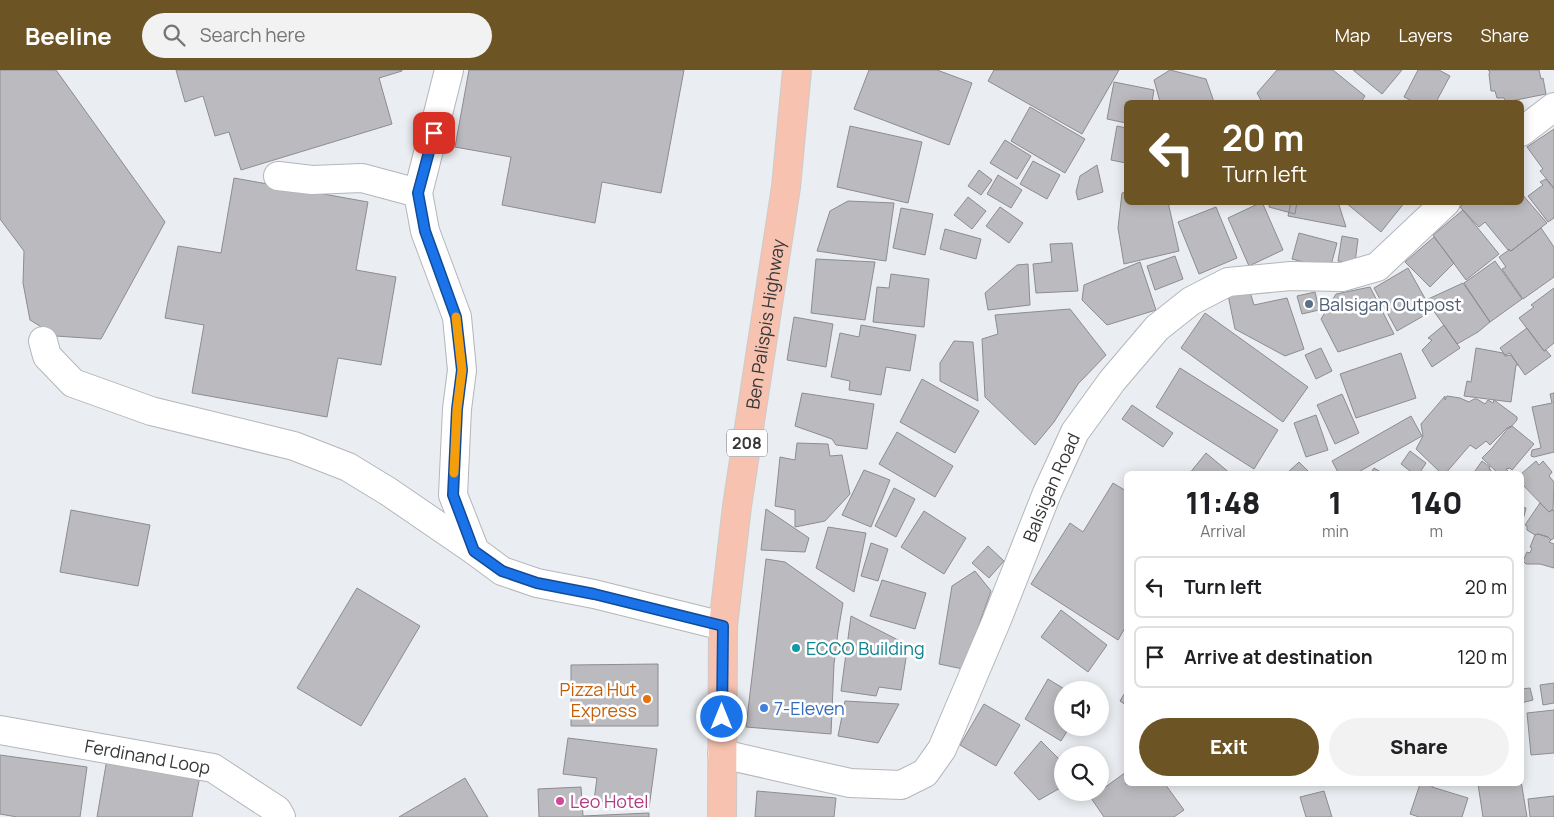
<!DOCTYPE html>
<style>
body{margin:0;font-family:Manrope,sans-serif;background:#f2f2f2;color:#202124;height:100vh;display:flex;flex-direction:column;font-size:19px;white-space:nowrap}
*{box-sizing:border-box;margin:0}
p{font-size:16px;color:#757577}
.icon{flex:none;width:28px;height:28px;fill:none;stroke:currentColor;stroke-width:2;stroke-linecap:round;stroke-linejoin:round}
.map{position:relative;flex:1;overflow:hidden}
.side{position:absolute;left:1124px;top:401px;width:400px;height:315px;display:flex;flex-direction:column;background:#fff;border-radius:8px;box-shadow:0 2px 12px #0003}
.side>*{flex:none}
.hud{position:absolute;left:1124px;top:30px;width:400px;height:105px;border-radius:8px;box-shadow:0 2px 12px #0003;background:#6d5425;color:#fff;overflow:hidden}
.controls{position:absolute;left:1054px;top:611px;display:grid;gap:10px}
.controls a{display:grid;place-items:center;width:55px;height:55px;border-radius:50%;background:#fff;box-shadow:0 2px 12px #0003;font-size:25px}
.pin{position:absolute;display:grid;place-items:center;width:42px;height:42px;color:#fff;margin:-21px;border-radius:10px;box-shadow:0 2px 8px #0006}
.me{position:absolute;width:55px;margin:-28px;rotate:0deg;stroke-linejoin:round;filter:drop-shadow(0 0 4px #0008)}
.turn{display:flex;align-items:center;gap:18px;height:105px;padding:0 15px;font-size:22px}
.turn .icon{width:65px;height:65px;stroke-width:2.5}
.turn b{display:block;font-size:35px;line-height:42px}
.eta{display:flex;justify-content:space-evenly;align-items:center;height:85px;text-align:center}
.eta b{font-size:30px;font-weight:800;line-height:35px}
.button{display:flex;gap:10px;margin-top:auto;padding:10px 15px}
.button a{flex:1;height:58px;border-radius:30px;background:#6d5425;color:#fff;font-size:20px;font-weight:800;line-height:58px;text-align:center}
.button a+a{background:#f2f2f2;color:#202124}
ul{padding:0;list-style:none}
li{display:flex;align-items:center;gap:15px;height:62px;margin:0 10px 8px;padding:0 5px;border:2px solid #e0e0e0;border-radius:8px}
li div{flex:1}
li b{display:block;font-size:19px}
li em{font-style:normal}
header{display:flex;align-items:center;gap:30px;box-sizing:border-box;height:70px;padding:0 25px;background:#6d5425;color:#fff}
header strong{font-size:24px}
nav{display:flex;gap:28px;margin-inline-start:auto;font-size:18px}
.search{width:350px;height:45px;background:#f2f2f2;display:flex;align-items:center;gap:12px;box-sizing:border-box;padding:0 18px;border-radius:28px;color:#757577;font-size:19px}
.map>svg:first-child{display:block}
.building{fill:#bbbabe;stroke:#8d8c90}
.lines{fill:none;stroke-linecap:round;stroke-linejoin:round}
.minor-casing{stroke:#b3b6ba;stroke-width:30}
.major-casing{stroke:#cbcbcb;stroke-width:30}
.minor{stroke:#fff;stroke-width:28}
.major{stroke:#f7c3b0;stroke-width:28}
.route-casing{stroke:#114b97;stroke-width:12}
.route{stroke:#1a73e8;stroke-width:9}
.slow{stroke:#f59e0b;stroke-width:9}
.service-dot{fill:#5c6f8a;stroke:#fff;stroke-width:2}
.culture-dot{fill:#0f9aa8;stroke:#fff;stroke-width:2}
.food-dot{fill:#e8710a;stroke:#fff;stroke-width:2}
.shop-dot{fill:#3f7fe0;stroke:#fff;stroke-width:2}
.hotel-dot{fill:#d1479c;stroke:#fff;stroke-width:2}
.labels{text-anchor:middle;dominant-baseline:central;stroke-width:5;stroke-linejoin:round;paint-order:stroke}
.shield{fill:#fff;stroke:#727374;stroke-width:1}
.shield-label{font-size:16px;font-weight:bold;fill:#363738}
.service-label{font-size:18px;fill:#4e5e75;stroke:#fff;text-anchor:start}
.street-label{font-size:18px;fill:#363738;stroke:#fff}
.culture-label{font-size:18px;fill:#0d838f;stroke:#fff;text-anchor:start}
.food-label{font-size:18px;fill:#c56008;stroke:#fff;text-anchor:end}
.shop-label{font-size:18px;fill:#366cbe;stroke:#fff;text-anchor:start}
.hotel-label{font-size:18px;fill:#b23c85;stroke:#fff;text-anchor:start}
</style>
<header>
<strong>Beeline</strong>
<div class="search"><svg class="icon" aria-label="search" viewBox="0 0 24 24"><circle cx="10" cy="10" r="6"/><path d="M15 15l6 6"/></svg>Search here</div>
<nav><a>Map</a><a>Layers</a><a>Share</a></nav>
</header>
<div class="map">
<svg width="1554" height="747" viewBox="0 0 1554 747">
<rect width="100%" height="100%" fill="#eaedf1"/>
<path class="building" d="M0,0H56L165,152L101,269L56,266L30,250L23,213L24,181L0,149Z
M176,0H402V1L379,8L392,54L241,100L229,62L215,66L203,26L185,32Z
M469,0H684L661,123L602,112L595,153L502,135L511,87L455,77Z
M869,0H937L972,13L949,75L854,39Z
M994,0H1119L1082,64L988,11Z
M1170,0L1206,9L1214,32H1160L1154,10Z
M1277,0H1333L1365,26L1361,32H1262L1257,23Z
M1353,0H1402L1382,24Z
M1418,0H1439L1450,6L1436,32H1414L1404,27Z
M1488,0H1539L1541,9L1543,8L1546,24L1506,32L1504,28H1497L1495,21H1491L1489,4L1490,2Z
M1114,12L1154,20L1152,32H1126V53L1107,49Z
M1030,37L1085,69L1065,103L1011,71Z
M850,56L922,72L908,133L837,117Z
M1117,56L1126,58V93L1111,90Z
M1554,59V118L1540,101L1543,99L1527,77Z
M1005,70L1031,86L1017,109L990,93Z
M1033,91L1060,105L1047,129L1020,114Z
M1097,95L1103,122L1078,130L1076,122L1080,106Z
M979,100L992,110L981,125L968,116Z
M998,105L1022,120L1011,138L987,124Z
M234,108L368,132L356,200L396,207L381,295L338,288L327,347L192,323L204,255L165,248L178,176L221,183Z
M1546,109L1554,119V148L1548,152L1528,126L1543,115L1540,112Z
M1126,122V132H1168L1179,181L1124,194L1118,158L1122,123Z
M1521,123L1547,153L1511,181L1509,179L1508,180L1485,152L1479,157L1460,137L1465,132H1521Z
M968,127L986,141L972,159L954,145Z
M848,131L894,133L886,191L817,181L830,141Z
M1262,132L1283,180L1249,196L1228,148Z
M1270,132H1297L1295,144L1269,137Z
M1291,132H1338L1346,157L1288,146Z
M1345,132H1405L1381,162Z
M1000,137L1023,153L1009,173L986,156Z
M1216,137L1237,188L1199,204L1178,152Z
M901,138L933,144L925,185L893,178Z
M1463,140L1499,184L1466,210L1433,165Z
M1541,158L1554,177V207L1523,229L1502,199L1506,197L1499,187L1509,180L1511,181Z
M945,159L981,169L976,189L940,179Z
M1299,163L1337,173L1330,199L1292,189Z
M1342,166L1358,169L1355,193L1338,191Z
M1434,167L1454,193L1430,217L1405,192Z
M1072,173L1078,221L1036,223L1033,194L1052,192L1050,174Z
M1175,186L1183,209L1155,220L1147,196Z
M816,189L875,192L865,250L811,243Z
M1495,191L1522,229L1490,252L1464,213Z
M1140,192L1156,240L1107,255L1082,230L1084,215Z
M1028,194L1030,235L988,240L985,223L1017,195Z
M1408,198L1432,241L1397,261L1374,218Z
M891,204L929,209L924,257L873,252L877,217L889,218Z
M1463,213L1490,252L1478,262L1457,274L1426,230Z
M1370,217L1394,264L1338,282L1321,249L1336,224Z
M1554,218V273L1544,281L1519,248L1534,237L1531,235Z
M1250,222L1254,235L1287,228L1304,279L1285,286L1235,259L1228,225Z
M1315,222L1319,240L1302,244L1297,226Z
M1070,239L1106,285L1078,314L1054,352L1035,375L985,327L982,269L998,264L995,245Z
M1205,243L1308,317L1283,352L1181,278Z
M794,247L833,254L826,297L787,290Z
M861,255L916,265L910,301L886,297L881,325L849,320L850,311L831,307L840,263L859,267Z
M1444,255L1460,278L1432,297L1422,280L1432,270L1428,268Z
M1527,258L1544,281L1546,280L1551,286L1525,305L1510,283L1505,285L1500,278Z
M954,271L973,272L978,331L940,311V293Z
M1321,278L1332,301L1316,309L1305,285Z
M1476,278L1503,283L1505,286L1511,285L1518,295H1516L1511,332L1464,326L1467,311L1471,312Z
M1401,283L1416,328L1356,348L1340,304Z
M1180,298L1278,360L1254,399L1156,337Z
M922,309L979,341L955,383L900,352Z
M802,323L874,334L867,379L836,375L832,369L795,356Z
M1554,323V382L1534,387L1531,386L1532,380L1541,378L1532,337L1552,333L1550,324Z
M1342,324L1359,363L1335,374L1317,335Z
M1445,326V330L1447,326L1460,328L1469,332L1474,329H1477L1485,334L1488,330L1493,333L1494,330L1517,347V350L1510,358H1507L1490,375L1486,371L1476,379L1470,375L1445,404H1442L1416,379L1423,366L1421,354Z
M1132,335L1173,363L1163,377L1122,349Z
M1316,345L1328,380L1306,387L1294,353Z
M1411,346L1422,366L1355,404H1339L1332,391Z
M1512,356L1534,374L1512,400L1510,398L1506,399L1511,404H1499L1482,388L1492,378L1509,357Z
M897,362L953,396L935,427L879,394Z
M797,373L828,374L830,386L842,385L850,424L825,451L795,457V440L775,436L780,387L795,390Z
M1410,381L1426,393L1419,404H1414L1401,394Z
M1206,383L1231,404H1189Z
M1482,391L1490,397L1489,399L1491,400L1490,404H1479L1475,401Z
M1536,391L1539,395L1543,391L1552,402L1549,406L1554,412L1553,441L1552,440L1549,442L1521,413V404Z
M1299,392L1311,404H1286Z
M1374,398L1384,404H1370Z
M864,400L890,410L871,457L842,445Z
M1113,413L1126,421V556L1118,570L1031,514L1070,453L1083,462Z
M894,418L915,429L896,467L875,456Z
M1540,433L1549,442L1552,440L1554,441V468L1551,470L1548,467L1538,464L1535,465L1527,460V456L1525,455Z
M1521,437L1526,438L1521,458Z
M766,439L809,468L805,482L761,480Z
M71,440L150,455L138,516L60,502Z
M924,441L966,468L944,504L901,477Z
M828,457L866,463L854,522L816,498Z
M1538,464L1548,467L1551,470L1549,472L1554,474V498L1540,494H1526L1523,491L1527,482L1530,483L1532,478L1530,477L1535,465Z
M871,473L888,479L878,511L861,506Z
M988,476L1004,491L989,508L972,493Z
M766,489L785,492L843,533L838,562L834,594L831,664L746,657Z
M975,501L991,521L963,599L939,594L952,516Z
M882,510L926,523L915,559L870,546Z
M357,518L420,556L361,656L297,618Z
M1061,540L1107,575L1088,602L1041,567Z
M851,546L908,575L901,620L879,617L876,626L841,621Z
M658,594V656H571V595Z
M1048,609L1066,620H1062V658H1069L1061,671L1025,649Z
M1554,613V633L1543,635L1540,615Z
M1530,618L1533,630L1521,633V619Z
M1126,621V635L1120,631Z
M845,631L899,634L878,673L838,666Z
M984,634L1020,655L996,696L960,675Z
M1554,640V683L1531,685L1527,643Z
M568,668L657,679L649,738L594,730L597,708L563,704Z
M1041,671L1062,692V717L1039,730L1014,703Z
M0,685L87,697L80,747H17L0,744Z
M107,689L200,706L192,747H97Z
M1126,702V714H1165L1184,740L1174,747H1104L1091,728L1100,722V721Z
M465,708L488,747H399Z
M1521,711L1527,747H1483L1478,714H1521Z
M1420,714H1433L1432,717L1468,728L1462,747H1419L1410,744Z
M581,717L583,746L649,743V747H539L538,719Z
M757,721L836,728L834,747H755Z
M1324,721L1332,747H1306L1300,727Z
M1554,726V747H1530L1528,729Z"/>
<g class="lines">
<g class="minor-casing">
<g id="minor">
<path d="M449,0L418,123L425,161L457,247L462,300L457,339L453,425L475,481L502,501L537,513L594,524L723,556"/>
<path d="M1521,62L1554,37"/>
<path d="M278,106L312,110L362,108L418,123"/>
<path d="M43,271L47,286L73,313L151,341L294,376L348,397L389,422L475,481"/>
<path id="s1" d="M0,660L213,698L277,740L281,747"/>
<path id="s2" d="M722,684L850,713L901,715L925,703L942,679L996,552L1047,423L1075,362L1112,311L1157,258L1191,231L1228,212L1291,206L1342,207L1377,197L1446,132"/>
</g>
</g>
<g class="major-casing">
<g id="major">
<path id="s3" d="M722,747L723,556L737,436L786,117L797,0"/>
</g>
</g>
<use href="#minor" class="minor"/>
<use href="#major" class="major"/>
</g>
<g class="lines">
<g class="route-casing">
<path id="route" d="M434,63L418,123L425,161L456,247L462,300L457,339L453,425L474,481L502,501L537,513L594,524L723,556L722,647"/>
</g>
<use href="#route" class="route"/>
<path class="slow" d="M454,403L457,339L462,300L456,247"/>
</g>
<circle class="service-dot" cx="1309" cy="234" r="5"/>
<circle class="culture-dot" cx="796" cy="578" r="5"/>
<circle class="food-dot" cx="647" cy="629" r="5"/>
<circle class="shop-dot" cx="764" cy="638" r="5"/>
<circle class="hotel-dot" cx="560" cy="731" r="5"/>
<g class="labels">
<rect class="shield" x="727" y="359.5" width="40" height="27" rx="4"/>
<g class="shield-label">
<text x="747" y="373">208</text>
</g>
<g class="service-label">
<text x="1319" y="234">Balsigan Outpost</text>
</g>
<g class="street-label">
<text stroke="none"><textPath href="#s3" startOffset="496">Ben Palispis Highway</textPath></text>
<text stroke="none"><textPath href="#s2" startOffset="522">Balsigan Road</textPath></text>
<text stroke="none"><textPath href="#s1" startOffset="150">Ferdinand Loop</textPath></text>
</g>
<g class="culture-label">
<text x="806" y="578">ECCO Building</text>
</g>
<g class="food-label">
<text x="637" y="619">Pizza Hut<tspan x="637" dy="21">Express</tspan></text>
</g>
<g class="shop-label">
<text x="774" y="638">7-Eleven</text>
</g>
<g class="hotel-label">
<text x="570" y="731">Leo Hotel</text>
</g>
</g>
</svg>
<div class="controls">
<a><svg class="icon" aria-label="sound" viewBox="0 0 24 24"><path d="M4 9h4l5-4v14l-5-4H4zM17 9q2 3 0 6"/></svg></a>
<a><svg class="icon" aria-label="search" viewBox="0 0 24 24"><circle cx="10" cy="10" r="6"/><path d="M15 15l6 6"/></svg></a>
</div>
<div class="pin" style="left:434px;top:63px;background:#d93025"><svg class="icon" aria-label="arrive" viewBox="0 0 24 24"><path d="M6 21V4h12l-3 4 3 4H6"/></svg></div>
<svg class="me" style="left:722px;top:647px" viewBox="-20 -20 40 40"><circle r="17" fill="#1a73e8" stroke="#fff" stroke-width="3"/><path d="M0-11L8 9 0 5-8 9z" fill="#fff"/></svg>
<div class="hud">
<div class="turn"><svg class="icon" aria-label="left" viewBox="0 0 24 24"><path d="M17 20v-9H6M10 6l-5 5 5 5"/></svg><div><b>20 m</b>Turn left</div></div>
</div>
<section class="side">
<div class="eta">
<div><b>11:48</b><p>Arrival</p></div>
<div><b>1</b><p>min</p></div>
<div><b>140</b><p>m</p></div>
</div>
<ul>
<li><svg class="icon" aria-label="left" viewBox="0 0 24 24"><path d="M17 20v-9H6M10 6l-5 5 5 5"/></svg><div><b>Turn left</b></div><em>20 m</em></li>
<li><svg class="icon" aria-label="arrive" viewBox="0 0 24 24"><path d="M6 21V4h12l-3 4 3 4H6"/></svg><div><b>Arrive at destination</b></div><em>120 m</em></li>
</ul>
<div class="button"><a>Exit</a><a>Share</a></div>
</section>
</div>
